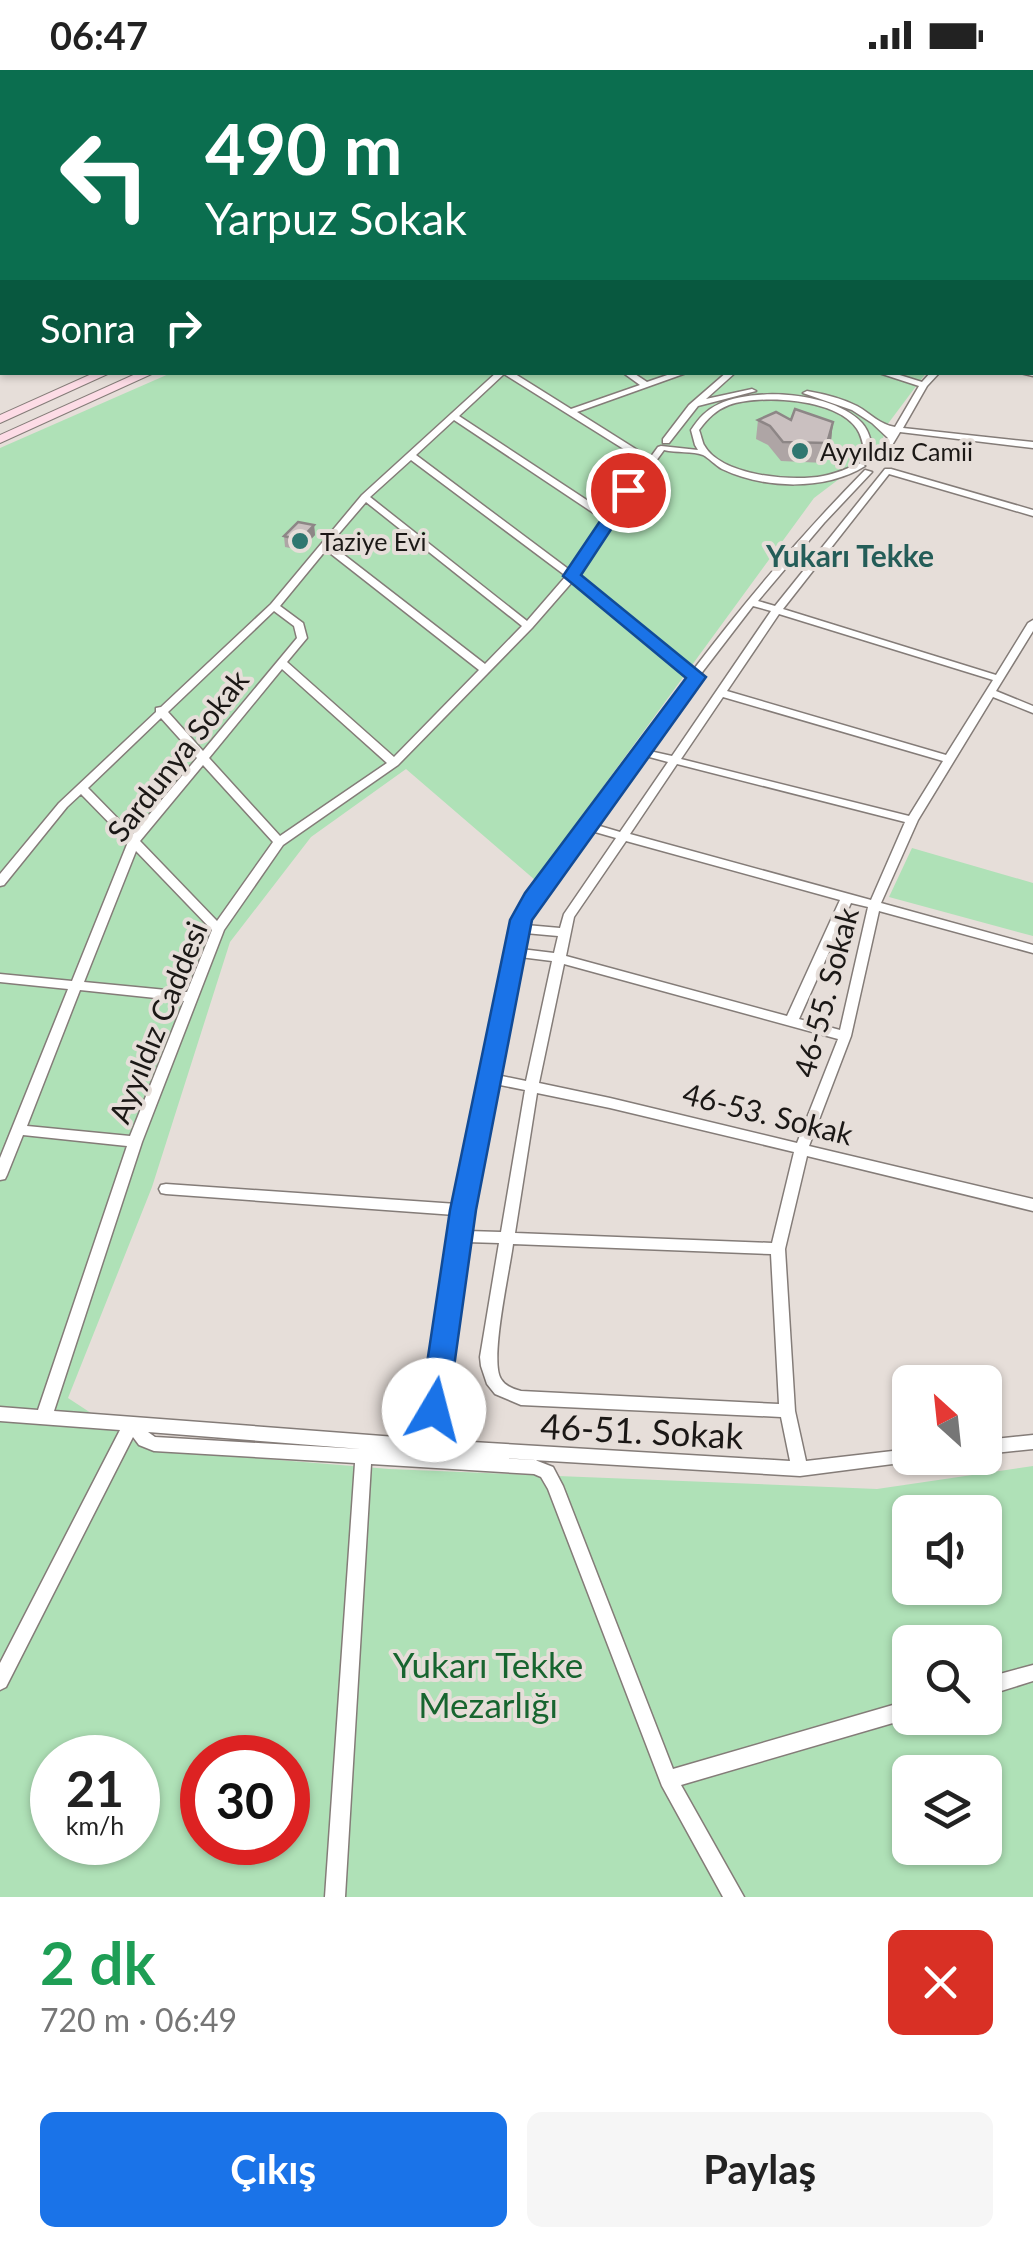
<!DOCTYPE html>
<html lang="tr">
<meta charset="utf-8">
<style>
body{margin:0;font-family:Lato,sans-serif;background:#f6f6f6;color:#222;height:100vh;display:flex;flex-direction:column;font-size:38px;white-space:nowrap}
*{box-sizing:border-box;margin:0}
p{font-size:32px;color:#767676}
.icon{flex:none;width:55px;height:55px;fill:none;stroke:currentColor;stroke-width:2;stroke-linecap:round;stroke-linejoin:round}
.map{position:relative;height:1827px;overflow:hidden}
.side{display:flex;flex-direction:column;background:#fff;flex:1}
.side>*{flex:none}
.top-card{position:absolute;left:0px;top:0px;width:1035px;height:305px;box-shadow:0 2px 8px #0004;background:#0b6e4f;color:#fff;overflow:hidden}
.needle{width:65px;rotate:333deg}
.controls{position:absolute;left:892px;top:1295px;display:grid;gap:20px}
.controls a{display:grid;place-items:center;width:110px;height:110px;border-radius:15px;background:#fff;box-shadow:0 2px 8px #0004;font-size:50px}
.speed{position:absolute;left:30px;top:1665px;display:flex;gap:20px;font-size:50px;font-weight:700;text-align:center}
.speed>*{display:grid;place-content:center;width:130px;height:130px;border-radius:50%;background:#fff;box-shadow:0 2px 8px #0004;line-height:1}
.speed small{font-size:25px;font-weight:400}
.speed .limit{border:15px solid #d22;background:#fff;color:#111}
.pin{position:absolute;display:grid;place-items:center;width:85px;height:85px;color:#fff;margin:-42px;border:5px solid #fff;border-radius:50%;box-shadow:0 2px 10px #0007}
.me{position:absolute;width:110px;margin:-55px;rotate:8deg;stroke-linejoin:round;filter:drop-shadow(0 0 8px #0008)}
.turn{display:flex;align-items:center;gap:35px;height:210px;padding:0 40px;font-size:45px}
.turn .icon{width:130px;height:130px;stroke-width:2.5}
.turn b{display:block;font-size:70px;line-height:85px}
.then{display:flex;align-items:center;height:95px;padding:0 40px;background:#0003;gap:20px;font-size:38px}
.round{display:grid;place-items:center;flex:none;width:105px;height:105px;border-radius:15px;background:#f6f6f6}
.head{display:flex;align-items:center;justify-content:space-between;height:170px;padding:0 40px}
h1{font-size:60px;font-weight:700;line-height:75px;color:#1e9e55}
.cta{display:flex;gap:20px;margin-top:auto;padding:20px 40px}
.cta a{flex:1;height:115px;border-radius:15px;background:#1a73e8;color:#fff;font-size:40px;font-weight:700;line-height:115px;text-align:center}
.cta a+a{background:#f6f6f6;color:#222}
.status{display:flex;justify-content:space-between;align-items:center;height:70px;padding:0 50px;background:#fff;direction:ltr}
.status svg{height:28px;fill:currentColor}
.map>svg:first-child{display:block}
.green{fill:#afe1b7;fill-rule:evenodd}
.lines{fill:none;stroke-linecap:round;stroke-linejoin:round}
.minor-casing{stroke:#847c78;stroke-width:3}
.secondary-casing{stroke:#847c78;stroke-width:2}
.minor{fill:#fff;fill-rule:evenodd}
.secondary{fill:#fddce6;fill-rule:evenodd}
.wall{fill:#aea5a5}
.shaded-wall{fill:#8d8686}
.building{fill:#cac0c0;stroke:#8d8686;stroke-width:2.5}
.route{fill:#1a73e8;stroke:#114b97;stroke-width:2.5}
.poi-dot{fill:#2f7770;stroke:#e6ded9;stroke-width:4}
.labels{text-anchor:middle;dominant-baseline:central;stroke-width:8;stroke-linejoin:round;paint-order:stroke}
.far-poi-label{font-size:25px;fill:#1b1816;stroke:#e6ded9;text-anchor:start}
.far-quarter-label{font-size:30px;font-weight:bold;fill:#245d58;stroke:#e6ded9}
.street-label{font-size:30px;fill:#1b1816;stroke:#e6ded9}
.near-street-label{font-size:35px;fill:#1b1816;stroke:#e6ded9}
.near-park-label{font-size:35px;fill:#17652f;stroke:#e6ded9}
</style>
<div class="status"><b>06:47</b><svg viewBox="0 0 49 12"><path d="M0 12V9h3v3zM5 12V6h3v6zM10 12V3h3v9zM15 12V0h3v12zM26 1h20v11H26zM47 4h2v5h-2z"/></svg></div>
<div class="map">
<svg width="1033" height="1827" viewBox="0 0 1033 1827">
<rect width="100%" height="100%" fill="#e6ded9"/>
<path class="green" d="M171,303H926L887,355L880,378L814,428L535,810L406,699L311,767L230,872L152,1117L68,1328L146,1379L389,1399L877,1419L1033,1396V1827H0V378ZM910,1442H985V1518H910ZM910,1572H985V1648H910ZM52,1688H138V1772H52ZM202,1688H288V1772H202ZM910,1702H985V1778H910Z
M912,778L1033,813V866L889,827Z"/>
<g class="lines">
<g class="minor-casing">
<path id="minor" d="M1032,301L1033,306L1016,302H1032Z
M497,302H512L571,339L640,315L622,302H632L647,312L676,302H689L577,342L650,388L658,377L661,376L698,380L695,375L691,360C699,348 706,340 719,334C755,317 833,322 862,353C871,363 872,377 874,390L870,393L866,390C864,380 863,368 857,359C837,328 761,324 729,335C716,340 708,348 699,360C700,362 703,374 704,375C721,406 792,412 823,406C836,404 848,398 861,393L865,396C825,421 764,419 722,399C715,395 709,388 703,385C693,381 676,383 664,380L613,450L577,505L694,599C747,529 803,463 865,400L872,402L824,453L758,531L775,536L885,399H891L1033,440V446L889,404L783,539L996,605L1028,553L1033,550V561L996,621L1033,636V643L993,627L918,750L881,833L1033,875V883L879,841L851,966L809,1076L1033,1129V1141L807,1086L785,1179L795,1341L806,1391L910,1379V1388H917L916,1391L800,1406L369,1380L535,1390L553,1397L563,1416L673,1699L910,1630V1648L681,1715L744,1827H723L662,1716L548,1419L541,1407L534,1404L371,1394L345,1827H325L355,1393L154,1381L139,1375L133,1367L6,1617L0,1620V1593L120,1360L0,1351V1337L38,1340L127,1076L23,1065L7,1105L5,1109L0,1110V1088L68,919L0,912V904L72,911L128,772L81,724L67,737L4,815L0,816V804L59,733L156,642V638L161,637L271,534L362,425ZM504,304L646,393L608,444L459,346ZM454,350L604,450L571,501L416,385ZM411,390L566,506L527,551L370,427ZM366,432L522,556L485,594L330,474ZM326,480L479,600L394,687L287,592L307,568L303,553L280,536ZM573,511L689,606L529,825L515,850L457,1134L166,1114L161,1115L159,1119L161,1123L166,1124L455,1145L422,1369L54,1341L142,1072L224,860L283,775L398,695L532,558ZM753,536L771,541L672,686L645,680L696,610L701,609L702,607L700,605ZM274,541L294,556L297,568L203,681L168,642ZM779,544L993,610L946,685L727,621ZM282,599L387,693L280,766L209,688ZM723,627L943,691L909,746L681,689ZM161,648L197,688L133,764L88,718ZM642,685L668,692L620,762L593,754ZM677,694L905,752L871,830L630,764ZM203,695L273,772L217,851L140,771ZM588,760L616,768L564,844L560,858L526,855L538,829ZM626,771L840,830L787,946L566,886L574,847ZM136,781L212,860L187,922L84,912ZM851,833L868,837L840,960L799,949ZM525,863L558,866L554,883L521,879ZM520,887L552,891L526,1011L497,1005ZM564,894L838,969L797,1073L610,1028L539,1013ZM80,920L184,931L130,1066L27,1056ZM495,1014L525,1020L501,1162L467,1161ZM537,1023L610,1038L794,1082L772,1173L515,1163ZM466,1172L499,1173L480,1287L481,1296L487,1314L495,1324L521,1335L781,1347L790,1391L438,1370ZM513,1174L771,1184L779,1334L521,1321C513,1319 505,1316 501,1309C489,1291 510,1199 513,1174ZM148,1362L361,1379L155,1367Z
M727,302H736L706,329L752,319L756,321L698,336L669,373H663V369L689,335Z
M876,302H890L922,312L931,302H940L927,316L903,358L1033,372V378L900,362L882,392H876L875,390L888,368L872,353L852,340L803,323L807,321C824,324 841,328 857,336C870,343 880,355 895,357L919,316Z
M1033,1365V1379L985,1384V1370Z
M1033,1595V1611L985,1626V1608Z"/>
</g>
<g class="secondary-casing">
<path id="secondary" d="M499,0H508L506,2H498Z
M96,302H112L0,353V345Z
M140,302H156L0,373V365Z"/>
</g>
<use href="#minor" class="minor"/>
<use href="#secondary" class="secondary"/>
</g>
<path class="wall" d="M758,350H791L833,352L831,371L825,393L781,391L768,375L756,369Z
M314,455L315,465L301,480L285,477L284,466Z"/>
<path class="shaded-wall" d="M833,352L831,371L825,393L827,373Z
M314,455L315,465L301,480L300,470Z"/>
<path class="building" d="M795,339L833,352L827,373L783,372L770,356L758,350L776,342L791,350Z
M298,452L314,455L300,470L284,466Z"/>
<path class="route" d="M628,415L637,420L581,505L706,607L532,850L476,1140L448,1340L444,1349L434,1353L424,1349L420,1340L450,1140L510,850L525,823L686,608L563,506L623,417Z"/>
<g class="poi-dot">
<circle cx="800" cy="381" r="10"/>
<circle cx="300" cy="471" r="10"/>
</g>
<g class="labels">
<g class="far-poi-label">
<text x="820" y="381">Ayyıldız Camii</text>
<text x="320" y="471">Taziye Evi</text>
</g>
<g class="far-quarter-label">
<text x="850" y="485">Yukarı Tekke</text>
</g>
<g class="street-label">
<text transform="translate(177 685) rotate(-52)">Sardunya Sokak</text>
<text transform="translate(825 922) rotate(-75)">46-55. Sokak</text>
<text transform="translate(157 952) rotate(-68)">Ayyıldız Caddesi</text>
<text transform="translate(768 1043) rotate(14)">46-53. Sokak</text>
</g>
<g class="near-street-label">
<text transform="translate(642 1360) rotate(3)">46-51. Sokak</text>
</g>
<g class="near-park-label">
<text x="488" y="1594">Yukarı Tekke<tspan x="488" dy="40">Mezarlığı</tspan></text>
</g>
</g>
</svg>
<div class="controls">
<a><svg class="needle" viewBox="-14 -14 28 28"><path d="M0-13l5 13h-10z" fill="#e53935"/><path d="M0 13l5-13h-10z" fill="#767676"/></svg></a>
<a><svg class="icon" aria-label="sound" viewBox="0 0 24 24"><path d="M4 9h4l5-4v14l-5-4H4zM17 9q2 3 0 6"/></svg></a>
<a><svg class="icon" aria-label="search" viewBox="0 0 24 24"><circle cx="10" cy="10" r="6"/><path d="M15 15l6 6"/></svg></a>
<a><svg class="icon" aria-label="layers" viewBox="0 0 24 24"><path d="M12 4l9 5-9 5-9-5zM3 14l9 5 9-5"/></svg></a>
</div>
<div class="speed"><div>21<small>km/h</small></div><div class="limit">30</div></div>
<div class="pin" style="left:628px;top:420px;background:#d93025"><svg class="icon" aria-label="arrive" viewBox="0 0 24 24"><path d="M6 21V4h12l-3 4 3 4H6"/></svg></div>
<svg class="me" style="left:434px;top:1340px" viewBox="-20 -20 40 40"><circle r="19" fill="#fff"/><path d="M0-13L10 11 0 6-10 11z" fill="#1a73e8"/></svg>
<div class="top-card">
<div class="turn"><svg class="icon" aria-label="left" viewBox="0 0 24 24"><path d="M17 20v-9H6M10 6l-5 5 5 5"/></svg><div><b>490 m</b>Yarpuz Sokak</div></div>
<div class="then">Sonra<svg class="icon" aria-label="right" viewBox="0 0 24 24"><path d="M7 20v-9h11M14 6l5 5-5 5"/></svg></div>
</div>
</div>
<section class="side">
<div class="head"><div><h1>2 dk</h1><p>720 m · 06:49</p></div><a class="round" style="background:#d93025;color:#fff"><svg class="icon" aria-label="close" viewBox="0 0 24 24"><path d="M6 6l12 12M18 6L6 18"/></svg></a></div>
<div class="cta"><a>Çıkış</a><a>Paylaş</a></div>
</section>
